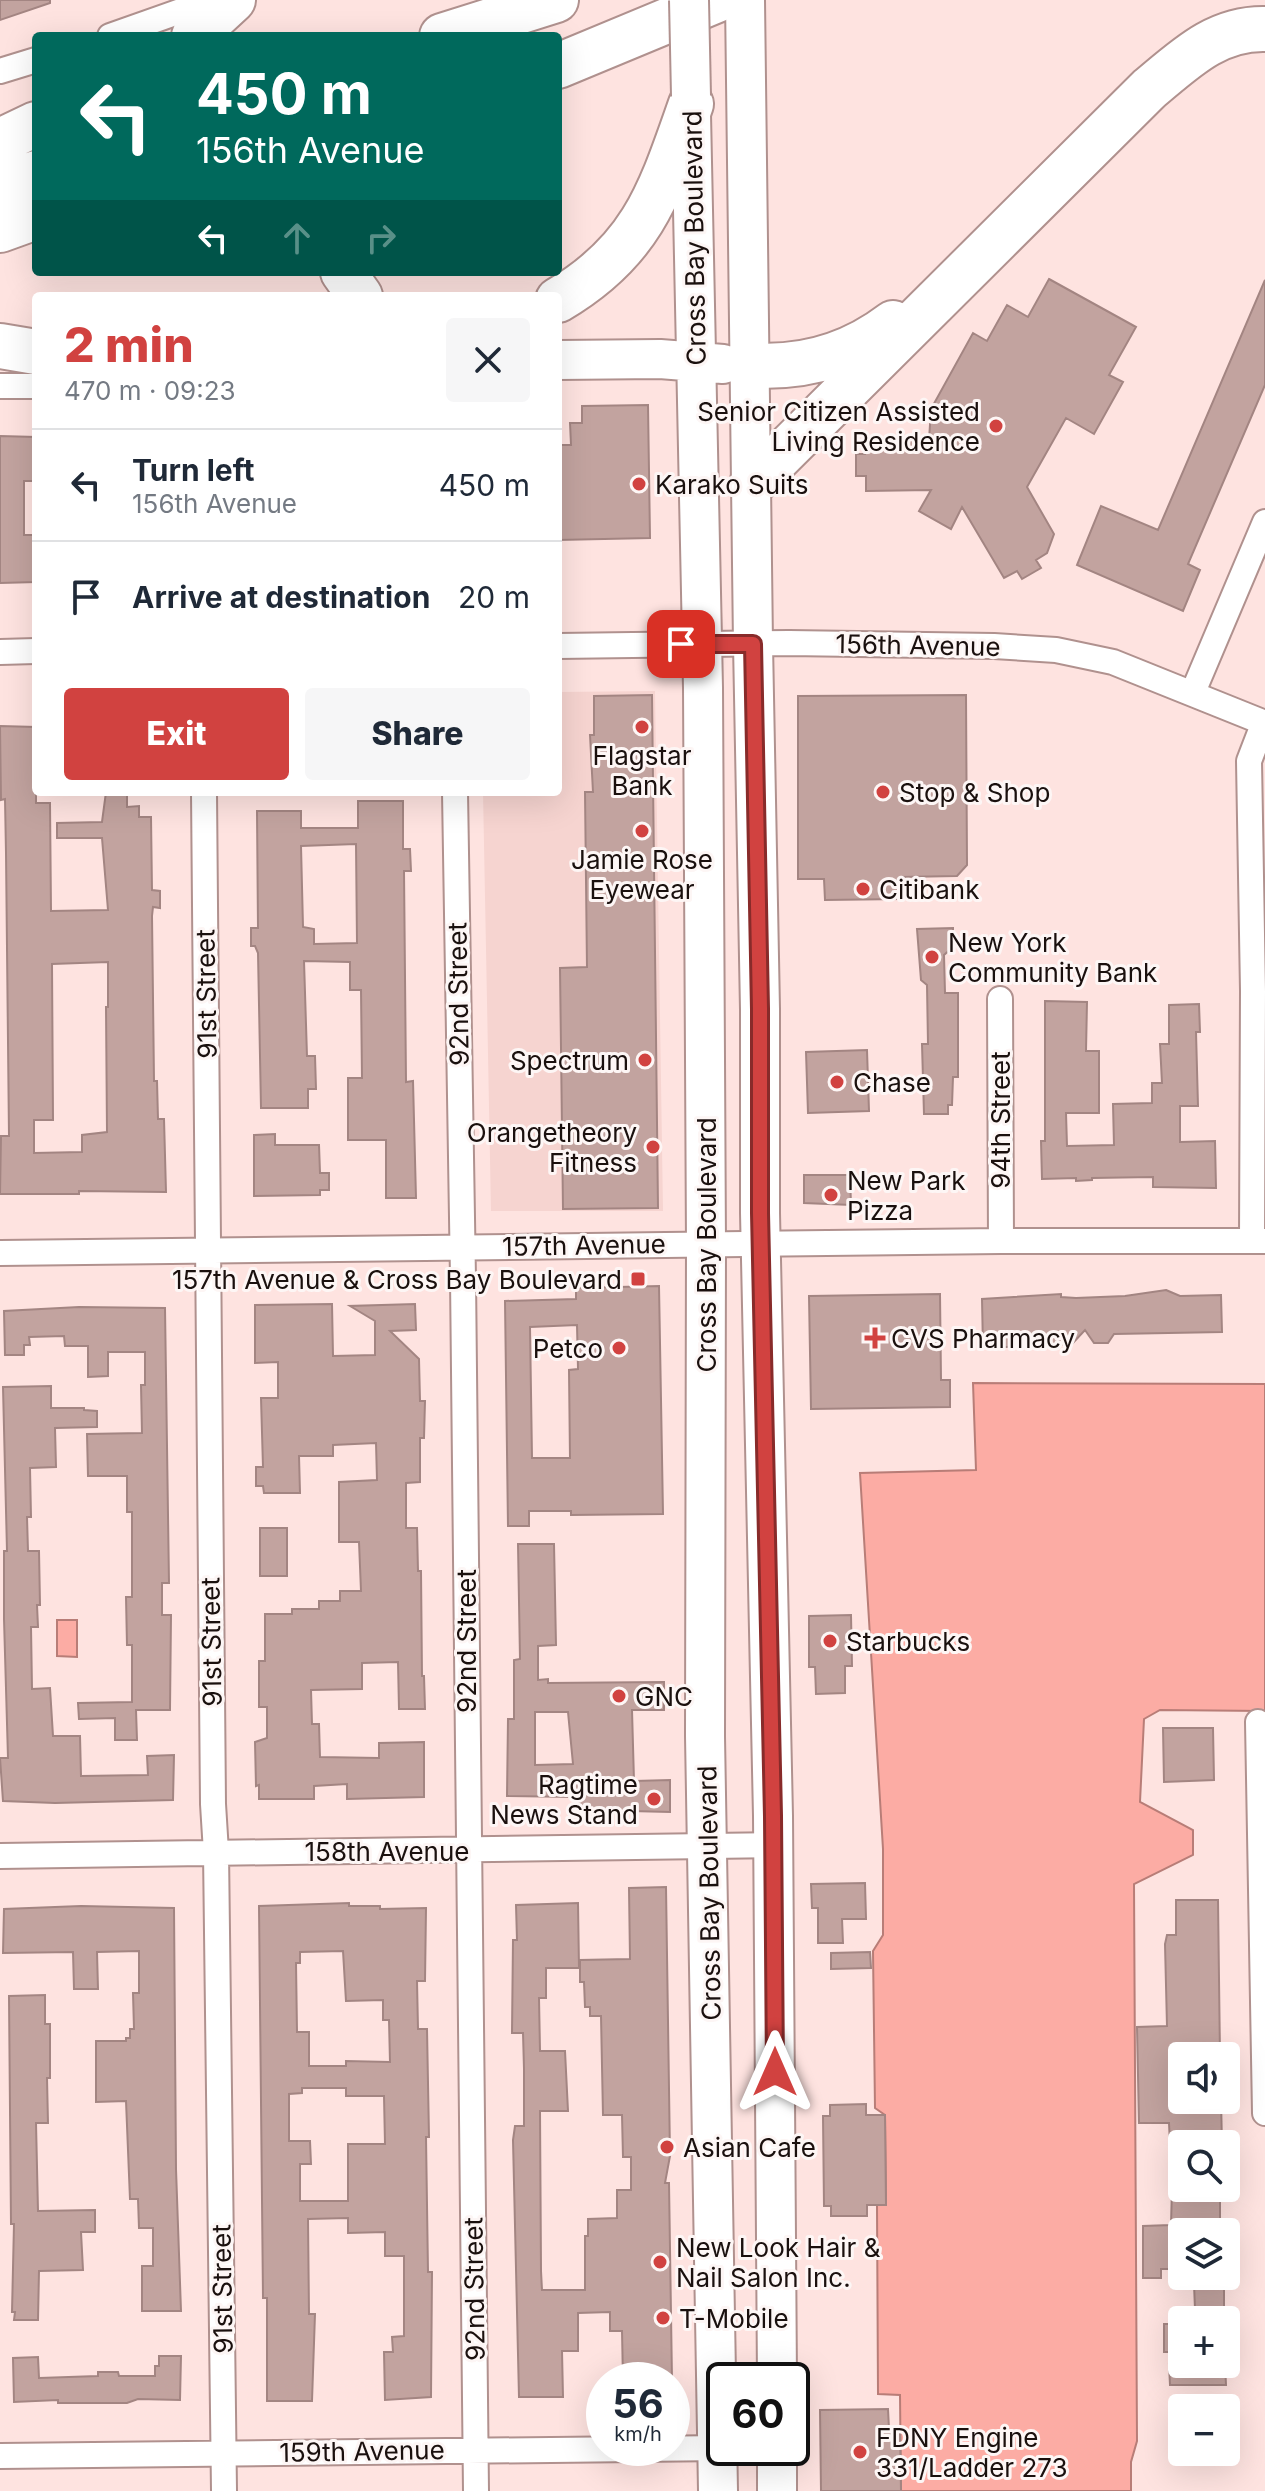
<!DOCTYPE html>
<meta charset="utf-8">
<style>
body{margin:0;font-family:Inter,sans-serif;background:#f6f6f7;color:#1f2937;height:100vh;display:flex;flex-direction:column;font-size:30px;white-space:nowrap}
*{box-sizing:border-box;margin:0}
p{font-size:26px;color:#747a83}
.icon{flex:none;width:44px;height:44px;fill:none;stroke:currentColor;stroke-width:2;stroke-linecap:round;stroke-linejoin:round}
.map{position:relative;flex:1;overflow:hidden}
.side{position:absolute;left:32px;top:292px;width:530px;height:504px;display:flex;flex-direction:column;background:#fff;border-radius:8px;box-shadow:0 8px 32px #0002}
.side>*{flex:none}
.top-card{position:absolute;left:32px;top:32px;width:530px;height:244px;border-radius:8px;box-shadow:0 8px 32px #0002;background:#00695c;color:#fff;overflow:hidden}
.controls{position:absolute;left:1168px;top:2042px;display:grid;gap:16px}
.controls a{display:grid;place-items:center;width:72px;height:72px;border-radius:8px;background:#fff;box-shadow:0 8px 32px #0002;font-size:40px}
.speed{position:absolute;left:586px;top:2362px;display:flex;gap:16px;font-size:40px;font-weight:700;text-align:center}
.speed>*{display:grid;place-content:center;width:104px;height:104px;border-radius:50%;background:#fff;box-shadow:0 8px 32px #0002;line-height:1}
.speed small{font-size:20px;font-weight:400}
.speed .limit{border:4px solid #111;border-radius:12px;background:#fff;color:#111}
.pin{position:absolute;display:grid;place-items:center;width:68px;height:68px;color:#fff;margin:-34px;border-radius:16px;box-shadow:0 4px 12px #0006}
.me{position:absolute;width:88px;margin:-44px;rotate:0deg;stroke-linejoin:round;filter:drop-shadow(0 0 6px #0008)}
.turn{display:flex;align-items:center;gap:28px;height:168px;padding:0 32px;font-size:36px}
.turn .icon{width:104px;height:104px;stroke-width:2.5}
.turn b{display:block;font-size:56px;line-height:68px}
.lanes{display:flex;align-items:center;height:76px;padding:0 32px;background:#0003;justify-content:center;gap:40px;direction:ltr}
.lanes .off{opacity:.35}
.round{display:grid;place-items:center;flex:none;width:84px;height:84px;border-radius:8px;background:#f6f6f7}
.overview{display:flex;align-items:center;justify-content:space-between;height:136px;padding:0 32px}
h1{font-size:48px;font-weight:800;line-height:60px;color:#d14240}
.button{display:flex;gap:16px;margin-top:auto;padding:16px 32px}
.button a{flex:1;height:92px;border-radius:8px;background:#d14240;color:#fff;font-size:32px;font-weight:800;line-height:92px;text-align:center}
.button a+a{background:#f6f6f7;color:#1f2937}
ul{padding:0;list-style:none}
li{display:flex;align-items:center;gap:24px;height:112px;padding:0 32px;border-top:2px solid #e0e1e3}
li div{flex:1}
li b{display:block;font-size:30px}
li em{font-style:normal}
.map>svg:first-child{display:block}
.built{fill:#f6d4d0}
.water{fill:#fcaca4;stroke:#b87d77;stroke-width:2}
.building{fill:#c2a39f;stroke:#a38582;stroke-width:2;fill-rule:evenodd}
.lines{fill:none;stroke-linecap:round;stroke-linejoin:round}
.street-casing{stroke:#b0918e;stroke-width:28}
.primary-casing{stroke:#b0918e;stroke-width:42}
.highway-casing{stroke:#b0918e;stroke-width:48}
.street{stroke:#fff;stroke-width:24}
.primary{stroke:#fff;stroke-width:38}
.highway{stroke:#fff;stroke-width:44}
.primary-bridge-casing{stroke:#b0918e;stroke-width:42;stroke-linecap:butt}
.primary-bridge{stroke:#fff;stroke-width:38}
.route-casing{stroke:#882b2a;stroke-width:20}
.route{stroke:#d14240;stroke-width:14}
.poi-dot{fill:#d14240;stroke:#fdf6f5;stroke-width:3}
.labels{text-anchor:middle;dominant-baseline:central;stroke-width:6;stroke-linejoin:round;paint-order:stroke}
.street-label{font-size:26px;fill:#1a100e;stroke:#fdf6f5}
.poi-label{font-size:26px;fill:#1a100e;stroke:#fdf6f5;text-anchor:start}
</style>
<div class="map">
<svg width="1265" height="2491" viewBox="0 0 1265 2491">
<rect width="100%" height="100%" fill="#fee3e0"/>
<path class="built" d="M655,691L663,1211H491L483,792H558V692Z"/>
<path class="water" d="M973,1383L1265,1384V1711L1160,1710L1144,1719L1140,1802L1193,1830V1855L1134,1884L1137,2441L1131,2462V2491H901L900,2395L878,2394L877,2205L886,2204L885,2115L875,2108L873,1951L883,1935V1849L860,1473L976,1470Z
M57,1620H77V1657L57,1656Z"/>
<path class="building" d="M0,0H50V3L0,20Z
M1049,279L1136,327L1109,375L1123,382L1094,434L1066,418L1027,487L1054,534L1047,553L1036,560L1041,568L1022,579L1017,571L1004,578L962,507L951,529L919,511L931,490L866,491V476H856V454H865V440H929L931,409L973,333L987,341L1007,305L1028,317Z
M1265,280V385L1188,564L1200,570L1183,611L1077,565L1101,506L1158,530Z
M648,405L650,538L558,540V445H571L570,423H582V406Z
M0,436L36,437V481H24V535H36V582L0,583Z
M652,695L658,1208L563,1209L560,968L587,967L585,792H593L590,735H594V696Z
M966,695L967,865L957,876L901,877V899L825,900L824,879H798V696Z
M0,726L36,727V803H50L51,911L108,910L102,838H57V823L102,822L106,792H127V807L139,806V817H151L152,890L160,891V908L153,907L152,916L154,1081H157L158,1119H164L166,1192L79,1191V1194H0L1,1136H9L6,853L5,799L1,800ZM108,962V1007H106L107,1132L82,1135V1152L34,1153V1120H53L52,964Z
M358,801H403V849H410L411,871H404L406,1082L413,1081L416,1198H386V1140H348V1078H362L361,990H350V962L304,961L307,1056H315L316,1089H308V1108H261L258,953L255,946H251V928H258L257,811H301V828H358ZM356,844L357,943L314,944V929L303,927L301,846Z
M953,928V947L944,955L945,993H958V1077H953L952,1105H948V1114H924L922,1044H928L927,985L921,980L917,929Z
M1045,1001L1087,1002L1086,1051H1099V1113H1066L1067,1146L1114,1145L1113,1104L1152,1103V1083H1162L1160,1044H1169V1005L1199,1004L1200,1032H1196L1198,1106H1180V1142L1215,1141L1216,1188L1153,1187V1177L1092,1178V1180L1076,1181V1178L1042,1179L1041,1141H1045Z
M867,1050L869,1111L808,1113L806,1052Z
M275,1134V1145H319L320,1173H329V1190H320V1195L254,1196V1135Z
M804,1175H850L851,1205L804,1203Z
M659,1286L663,1514L571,1515V1511H529V1526H508L505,1301L576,1299V1288ZM577,1325L578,1369L569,1370L570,1458H532L530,1327Z
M1166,1290L1180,1296L1221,1295L1222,1332L1114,1334L1108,1343H1094L1085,1330L1072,1344L983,1348L982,1299L1061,1294V1297L1076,1298L1125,1296Z
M940,1294L941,1380H950V1407L811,1409L809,1296Z
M332,1304L333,1356L375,1355V1321L350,1306L415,1304L416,1330L390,1331L419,1359L420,1401H425L424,1438H420V1482L406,1483V1528H417L418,1571H421L422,1676H424L425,1709H399L398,1662L362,1663V1689L311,1690L312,1724H319L320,1757L379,1758V1743L424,1742V1797L347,1799V1784L314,1786V1799H259V1785L256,1786L255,1742L267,1738V1707H259V1661H265V1614H292V1609H319V1601H340V1591H361L359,1542H339V1482L377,1480L376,1443L333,1445V1456H299L300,1493H264L263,1486H256V1467H263L261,1398H278V1362L255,1363V1305Z
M79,1307L165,1308L169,1583H162V1615H171L170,1710H136L137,1740H115V1718L79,1719L78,1703L132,1702V1645H127L126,1597H132V1512H127V1476H88L87,1434L142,1433L141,1385H145V1352H108V1376L88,1377V1346H65L64,1336L29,1337L30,1345H24V1355H5L4,1311Z
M51,1386V1408H84V1410L97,1411V1427L55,1428L56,1467L30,1468L31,1517H27L28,1551H39L40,1605H37L38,1627H31L32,1689L50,1688L53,1736H80L81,1776L148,1775L147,1756L174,1755L173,1800L55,1803L3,1801L0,1758H8L4,1619V1551H7L3,1387Z
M260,1528H287V1576H260Z
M518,1544H554L556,1645L538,1646V1680L548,1679V1683L664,1682V1710H632L634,1781L670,1780V1812L589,1810V1807L578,1808L577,1797L507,1796L508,1719H514V1660L520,1659ZM535,1712H568L573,1764L535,1765Z
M851,1615L852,1666H845V1693L816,1694L815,1667H809V1616Z
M1163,1728H1213L1214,1780L1164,1782Z
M865,1883L866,1919H842L843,1943H818V1908H812L811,1884Z
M666,1887L670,2156L665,2183H669L672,2380H623L622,2331H610V2312L578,2313V2351H562L563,2397H519L513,2140L515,2126H524V2069L523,2033H512L513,1940H517L516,1905L578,1903L579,1968H546V1998H539L540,2051H565L568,2111H540L541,2271L542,2290H585V2236H588V2219L617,2218V2190H631V2157H623L622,2115H603L601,2016H590V2007H585L584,1982H580V1960L630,1959L629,1888Z
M1176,1900H1218L1220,2056H1182V2100H1221L1222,2144H1170L1169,2123H1139L1137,2027L1167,2026L1165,1944L1167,1935H1176Z
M349,1903V1906H380V1909L426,1908L425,1981H417L418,2029H427L429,2137H426L428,2272H432L431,2397L385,2400L384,2352H393L392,2337L404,2336V2256H385V2232L348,2233V2218L308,2219L309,2314H315L312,2401H267V2298H263L259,1906ZM343,1951L346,2001L383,2000V2020H389L390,2062L346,2061V2066H309V2032H297L296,1963H300V1952ZM302,2088H346V2096H384L385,2144H348V2201H300V2164H311L310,2141H289V2094L302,2093Z
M81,1906L174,1908L176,2169L181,2311H142V2266H153V2228H139L138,2199H130L126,2101L96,2102V2041H126V2038H130V2029H134L133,1993H139V1951L97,1952L98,1989H74L73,1952L3,1953L4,1909Z
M870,1952L871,1968L831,1969V1953Z
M45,1995V2024H50V2078H47L48,2123H36L38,2211L95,2210V2232H81L83,2270L39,2271L38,2320H14L15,2312H12L14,2224H11L9,1996Z
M866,2104V2115H885L886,2205H867V2216H831V2206H824L823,2116H830V2105Z
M1172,2188H1220V2230H1182V2269H1161V2278H1143V2226L1171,2225Z
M1224,2283V2308L1195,2309L1194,2284Z
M1164,2324H1182V2352H1164Z
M159,2356H181L180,2400L138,2399L127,2403H58V2400L14,2402L13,2358L38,2357L39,2378L98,2376V2372H118L119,2376H155V2366H159Z
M1169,2364H1225L1226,2385H1170Z
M888,2409L889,2429H900L901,2491H821L820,2410Z"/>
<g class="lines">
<g class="street-casing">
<path id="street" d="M110,36L212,0
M0,71L36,60
M0,386H36
M558,646L789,643L994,646L1056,650L1113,662L1265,723
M0,652L36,651
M1193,692L1265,522
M204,792L213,1804L216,1852L224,2491
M455,792L463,1278L476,2491
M1000,999L1001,1241
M1252,1241L1253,991L1249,761L1264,722
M0,1253L1001,1241H1265
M1258,1722L1265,2113
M0,1856L774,1845
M0,2456L724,2448"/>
</g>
<g class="primary-casing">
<path id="primary" d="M745,0L753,644L760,1009V1213L773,1816L777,2380
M691,114L703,688L706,1244L705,1736L718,2491
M558,360L660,359L723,364
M777,2448V2491"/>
</g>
<g class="highway-casing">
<path id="highway" d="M194,36L233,0
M442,36L556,0
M558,66L717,0
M0,141L36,124
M0,185L36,173
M0,230L36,217
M343,272L360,296
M558,300C643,250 660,192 691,104
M0,346L36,352
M750,365C802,369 851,355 893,323
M752,484L1149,89C1185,59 1216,28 1265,29"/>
</g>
<use href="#street" class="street"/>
<use href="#primary" class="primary"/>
<use href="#highway" class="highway"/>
<g class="primary-bridge-casing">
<path id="primary-bridge" d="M689,0L691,96"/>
</g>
<use href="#primary-bridge" class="primary-bridge"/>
</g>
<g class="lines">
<g class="route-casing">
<path id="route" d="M681,644H753L760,1009V1213L773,1816L775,2072"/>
</g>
<use href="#route" class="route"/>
</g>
<g class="poi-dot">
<circle cx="996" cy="426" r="8"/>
<circle cx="639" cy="484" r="8"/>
<circle cx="642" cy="727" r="8"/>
<circle cx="883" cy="792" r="8"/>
<circle cx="642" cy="831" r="8"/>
<circle cx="863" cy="889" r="8"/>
<circle cx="932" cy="957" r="8"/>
<circle cx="645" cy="1060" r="8"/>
<circle cx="837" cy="1082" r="8"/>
<circle cx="653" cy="1147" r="8"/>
<circle cx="831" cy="1195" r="8"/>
<rect x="630" y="1271" width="16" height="16" rx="4"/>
<path d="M871 1326h8v8h8v8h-8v8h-8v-8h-8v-8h8z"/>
<circle cx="619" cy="1348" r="8"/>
<circle cx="830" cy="1641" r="8"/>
<circle cx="619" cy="1696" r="8"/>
<circle cx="654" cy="1799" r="8"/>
<circle cx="667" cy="2147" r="8"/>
<circle cx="660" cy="2262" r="8"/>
<circle cx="663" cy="2318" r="8"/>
<circle cx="860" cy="2452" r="8"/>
</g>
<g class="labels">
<g class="street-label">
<text transform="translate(694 238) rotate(-91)">Cross Bay Boulevard</text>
<text transform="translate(918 645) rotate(1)">156th Avenue</text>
<text transform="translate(206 994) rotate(-91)">91st Street</text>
<text transform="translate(458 994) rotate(-91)">92nd Street</text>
<text transform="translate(1000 1120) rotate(-90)">94th Street</text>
<text transform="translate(584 1245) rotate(-1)">157th Avenue</text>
<text transform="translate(706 1245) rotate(-90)">Cross Bay Boulevard</text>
<text transform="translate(466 1641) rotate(-90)">92nd Street</text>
<text transform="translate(211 1642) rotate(-91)">91st Street</text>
<text x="387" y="1851">158th Avenue</text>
<text transform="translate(709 1893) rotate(-91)">Cross Bay Boulevard</text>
<text transform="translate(222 2289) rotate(-91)">91st Street</text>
<text transform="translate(474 2289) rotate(-91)">92nd Street</text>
<text transform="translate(362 2451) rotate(-1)">159th Avenue</text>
</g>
<g class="poi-label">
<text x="980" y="411" text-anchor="end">Senior Citizen Assisted<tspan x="980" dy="30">Living Residence</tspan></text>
<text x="655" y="484">Karako Suits</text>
<text x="642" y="755" text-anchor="middle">Flagstar<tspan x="642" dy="30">Bank</tspan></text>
<text x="899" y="792">Stop &amp; Shop</text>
<text x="642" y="859" text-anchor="middle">Jamie Rose<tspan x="642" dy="30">Eyewear</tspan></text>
<text x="879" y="889">Citibank</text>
<text x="948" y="942">New York<tspan x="948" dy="30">Community Bank</tspan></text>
<text x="629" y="1060" text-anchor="end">Spectrum</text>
<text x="853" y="1082">Chase</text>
<text x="637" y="1132" text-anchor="end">Orangetheory<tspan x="637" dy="30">Fitness</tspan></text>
<text x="847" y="1180">New Park<tspan x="847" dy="30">Pizza</tspan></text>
<text x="622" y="1279" text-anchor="end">157th Avenue &amp; Cross Bay Boulevard</text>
<text x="891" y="1338">CVS Pharmacy</text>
<text x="603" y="1348" text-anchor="end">Petco</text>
<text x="846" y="1641">Starbucks</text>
<text x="635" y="1696">GNC</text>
<text x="638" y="1784" text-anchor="end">Ragtime<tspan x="638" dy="30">News Stand</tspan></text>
<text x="683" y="2147">Asian Cafe</text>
<text x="676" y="2247">New Look Hair &amp;<tspan x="676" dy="30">Nail Salon Inc.</tspan></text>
<text x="679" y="2318">T-Mobile</text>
<text x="876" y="2437">FDNY Engine<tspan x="876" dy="30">331/Ladder 273</tspan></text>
</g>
</g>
</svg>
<div class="controls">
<a><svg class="icon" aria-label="sound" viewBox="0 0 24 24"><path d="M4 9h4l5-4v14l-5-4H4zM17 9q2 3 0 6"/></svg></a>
<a><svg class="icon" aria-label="search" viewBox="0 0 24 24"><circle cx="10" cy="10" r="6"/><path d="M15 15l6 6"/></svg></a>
<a><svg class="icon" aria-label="layers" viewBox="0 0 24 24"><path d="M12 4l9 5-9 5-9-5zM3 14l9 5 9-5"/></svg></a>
<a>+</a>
<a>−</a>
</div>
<div class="speed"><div>56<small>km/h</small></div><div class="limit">60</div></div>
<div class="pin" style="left:681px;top:644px;background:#d93025"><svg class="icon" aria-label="arrive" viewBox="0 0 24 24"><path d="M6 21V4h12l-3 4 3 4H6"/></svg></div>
<svg class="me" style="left:775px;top:2072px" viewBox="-20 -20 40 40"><path d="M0-17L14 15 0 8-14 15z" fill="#d14240" stroke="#fff" stroke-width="4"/></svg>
<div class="top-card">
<div class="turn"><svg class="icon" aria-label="left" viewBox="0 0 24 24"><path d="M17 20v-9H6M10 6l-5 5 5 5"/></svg><div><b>450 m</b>156th Avenue</div></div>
<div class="lanes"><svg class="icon" aria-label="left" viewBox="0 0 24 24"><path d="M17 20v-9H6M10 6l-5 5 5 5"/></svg><svg class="icon off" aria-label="ahead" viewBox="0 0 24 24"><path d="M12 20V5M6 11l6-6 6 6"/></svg><svg class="icon off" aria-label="right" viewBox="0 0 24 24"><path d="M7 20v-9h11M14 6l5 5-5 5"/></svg></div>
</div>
<section class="side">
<div class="overview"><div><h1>2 min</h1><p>470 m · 09:23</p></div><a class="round"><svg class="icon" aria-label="close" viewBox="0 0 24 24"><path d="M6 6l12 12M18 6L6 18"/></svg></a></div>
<ul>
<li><svg class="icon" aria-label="left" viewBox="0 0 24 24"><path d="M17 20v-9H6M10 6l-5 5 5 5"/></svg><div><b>Turn left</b><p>156th Avenue</p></div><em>450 m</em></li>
<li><svg class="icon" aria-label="arrive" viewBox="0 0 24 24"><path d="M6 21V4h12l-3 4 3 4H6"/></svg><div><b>Arrive at destination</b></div><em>20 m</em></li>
</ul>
<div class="button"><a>Exit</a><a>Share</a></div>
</section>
</div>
